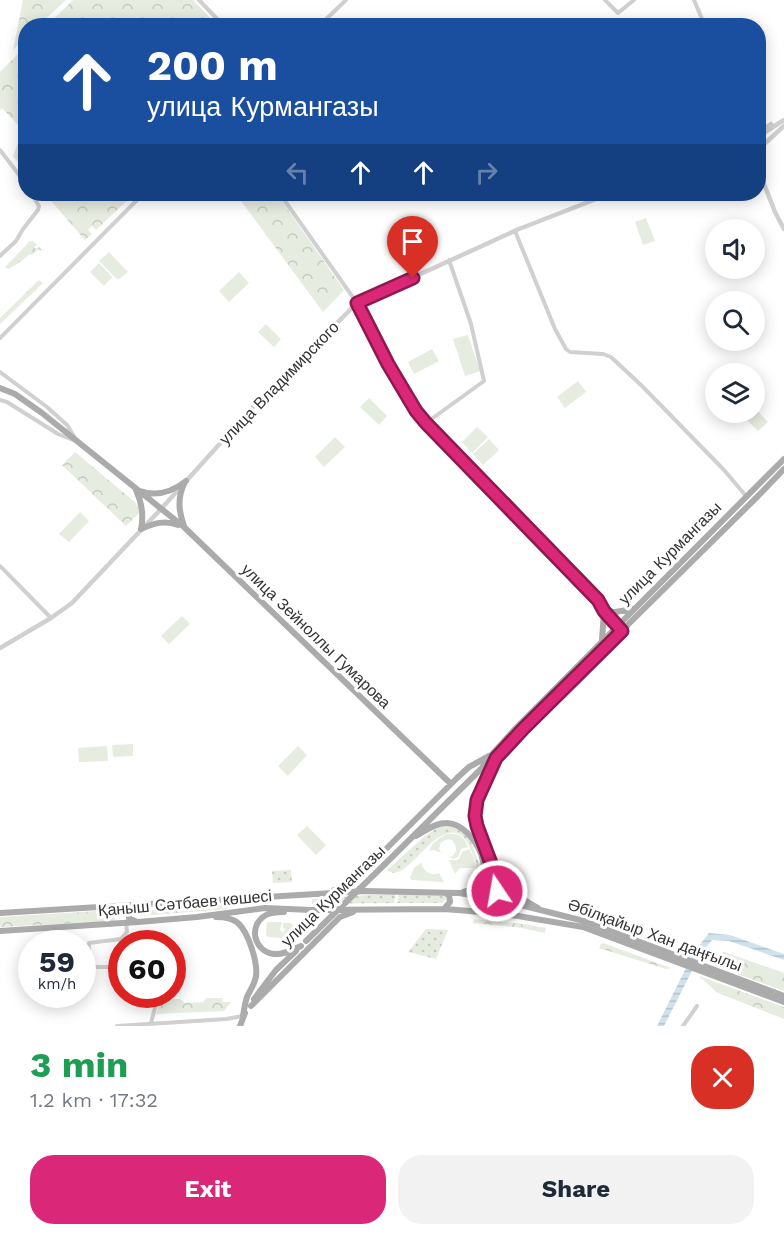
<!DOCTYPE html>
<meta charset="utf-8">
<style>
body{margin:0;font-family:"Work Sans",sans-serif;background:#f2f2f3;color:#1f2937;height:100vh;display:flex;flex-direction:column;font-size:22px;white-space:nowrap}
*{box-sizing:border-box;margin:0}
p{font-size:20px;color:#747a83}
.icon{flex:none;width:33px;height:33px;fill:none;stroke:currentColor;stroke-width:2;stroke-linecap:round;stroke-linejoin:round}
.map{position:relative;height:1026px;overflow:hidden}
.drawer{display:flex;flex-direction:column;background:#fff;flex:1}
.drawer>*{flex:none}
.top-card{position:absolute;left:18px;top:18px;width:748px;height:183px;border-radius:24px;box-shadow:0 3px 15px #0003;background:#1a4fa0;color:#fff;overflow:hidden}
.tools{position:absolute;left:705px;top:219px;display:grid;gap:12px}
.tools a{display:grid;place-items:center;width:60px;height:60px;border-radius:50%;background:#fff;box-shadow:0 3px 15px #0003;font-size:30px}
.speed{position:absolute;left:18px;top:930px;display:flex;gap:12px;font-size:30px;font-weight:700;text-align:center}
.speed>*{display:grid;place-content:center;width:78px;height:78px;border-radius:50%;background:#fff;box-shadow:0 3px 15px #0003;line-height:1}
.speed small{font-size:15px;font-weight:400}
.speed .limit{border:9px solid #d22;background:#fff;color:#111}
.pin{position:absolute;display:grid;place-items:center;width:51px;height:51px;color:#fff;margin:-62px -26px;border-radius:50% 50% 50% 0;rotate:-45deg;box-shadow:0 0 6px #0007}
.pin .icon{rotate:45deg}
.me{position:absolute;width:66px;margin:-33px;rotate:348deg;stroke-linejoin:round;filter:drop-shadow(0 0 4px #0008)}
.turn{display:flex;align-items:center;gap:21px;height:126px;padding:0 30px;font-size:27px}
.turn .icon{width:78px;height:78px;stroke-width:2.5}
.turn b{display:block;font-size:42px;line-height:51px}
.lanes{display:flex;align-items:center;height:57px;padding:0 30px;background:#0003;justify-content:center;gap:30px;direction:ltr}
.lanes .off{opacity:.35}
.round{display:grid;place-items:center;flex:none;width:63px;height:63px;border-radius:24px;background:#f2f2f3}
.summary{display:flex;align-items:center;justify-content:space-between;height:102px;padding:0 30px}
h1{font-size:36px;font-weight:700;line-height:45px;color:#1e9e55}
.button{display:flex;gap:12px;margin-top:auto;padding:12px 30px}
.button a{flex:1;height:69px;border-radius:24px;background:#db2777;color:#fff;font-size:24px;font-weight:700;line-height:69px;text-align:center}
.button a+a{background:#f2f2f3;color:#1f2937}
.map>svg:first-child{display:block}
.grass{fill:url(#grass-dots)}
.forest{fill:url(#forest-crowns)}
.garden{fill:#e6ecdf}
.water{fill:url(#water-rules)}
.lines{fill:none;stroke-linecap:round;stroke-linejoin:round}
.minor{stroke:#d0d0d0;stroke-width:4}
.tertiary{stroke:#d0d0d0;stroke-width:4.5}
.primary{stroke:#ababab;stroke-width:6}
.primary-bridge{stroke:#ababab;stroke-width:6}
.route-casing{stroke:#8e194d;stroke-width:15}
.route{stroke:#db2777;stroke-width:10}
.labels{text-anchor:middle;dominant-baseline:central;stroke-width:6;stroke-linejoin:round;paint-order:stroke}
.street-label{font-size:16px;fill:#333;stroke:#fff}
</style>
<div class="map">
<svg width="784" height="1026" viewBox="0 0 784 1026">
<defs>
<pattern id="grass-dots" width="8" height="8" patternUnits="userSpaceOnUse" patternTransform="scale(1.5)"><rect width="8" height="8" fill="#e6ecdf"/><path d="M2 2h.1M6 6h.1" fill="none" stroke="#c6cbc0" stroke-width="1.8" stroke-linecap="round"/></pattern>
<pattern id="forest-crowns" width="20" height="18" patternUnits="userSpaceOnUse" patternTransform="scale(1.5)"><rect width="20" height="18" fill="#e6ecdf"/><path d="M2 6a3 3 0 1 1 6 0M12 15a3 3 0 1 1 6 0" fill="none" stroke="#c6cbc0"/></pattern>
<pattern id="water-rules" width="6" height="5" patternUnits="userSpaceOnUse" patternTransform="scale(1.5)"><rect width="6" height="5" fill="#cfe2ee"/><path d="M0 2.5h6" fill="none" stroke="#b2c2cd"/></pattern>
</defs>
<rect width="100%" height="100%" fill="#fff"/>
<path class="grass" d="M441,825L455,826L470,839L480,867L476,868C476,859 472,853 469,846C466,839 463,835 456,833C431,827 405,886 387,870L425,836Z
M291,870L292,882L273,883L272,871Z
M396,893L394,903L312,904V899Z
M399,893L445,895L446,899L442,903H397Z
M426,929L448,930L436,959L408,952Z"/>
<path class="forest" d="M23,0H66L39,25L26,26L25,38L13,50Z
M73,0H193L217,25H47Z
M25,47V171L13,156L23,130L2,108L0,110V72Z
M45,194H134L96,230L92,226L88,230L92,234L85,240Z
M236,194H277L344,290L323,312Z
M30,241H33L37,245L34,247L36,249L39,247L42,250L40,251L38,250L32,255L30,254L17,264L8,269L5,267Z
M39,280L43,283L0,324V318Z
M75,452L136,503L140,512L126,526L62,465Z
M226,905L228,907L227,909L140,916V911Z
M114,910L115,921L0,927V917Z
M474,919L523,924L546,928L545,933L522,928L473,923Z
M603,943L671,968L666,969L599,948L601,944Z
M724,952L784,973V991L713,965L717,957Z
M699,976L784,1007V1019L718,993Z
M207,998H222L223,1002H231L224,1011L156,1014L161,999H180L185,1003L203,1002Z"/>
<path class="garden" d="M646,218L655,241L643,245L635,222Z
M109,252L128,272L118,280L99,261Z
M99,263L112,277L104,286L90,272Z
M239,272L249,283L229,302L219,291Z
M266,324L281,339L274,347L258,332Z
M468,335L480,371L465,376L453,339Z
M432,349L439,361L414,374L408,362Z
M578,381L586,392L565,408L557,397Z
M369,398L387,416L379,425L360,407Z
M755,408L768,422L758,431L740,413L754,412Z
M477,427L488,437L472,453L462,442Z
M335,437L345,447L324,467L315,457Z
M489,439L499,450L483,465L473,454Z
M80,512L89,521L69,542L59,534Z
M182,616L190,624L169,644L161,636Z
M133,744V756L113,757L112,745Z
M107,746L108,761L79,762L78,748Z
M298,746L307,755L288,776L278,766Z
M307,826L326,845L316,855L297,835Z
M446,834C458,833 464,836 468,847L461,849L459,856L454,859L446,856L451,857C458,852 457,846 452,840L449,839L441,842L439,849L441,853L434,850L429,851L433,843Z
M469,849L474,858L475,868H460L455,874L449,860H458L460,857L462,852Z
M421,863C424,871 430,877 439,873L444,882L412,880L410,878L414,868Z
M267,922H282L280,930L283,933L285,930L283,927V923H291L296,928L295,934L281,938L268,937L266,935Z"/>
<path class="water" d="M709,933L730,935L784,954V960L729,941L712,940L700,955L664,1026H657L694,952Z"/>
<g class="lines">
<path class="minor" d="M199,0L224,26
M605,0L618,13L634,0
M694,0L705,26
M319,26L346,0
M0,150L26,184
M280,194L357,303L388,364L415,411L598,600L604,611L619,628
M515,231L555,329L566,349L570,352L603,354L611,357L642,386L724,470L746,496
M0,256L16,241L23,229L38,210L39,206L32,194
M0,338L143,194
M0,372L47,407L67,425L75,438
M0,400L7,402L58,434L73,440
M426,423L484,381L471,324L449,260
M0,566L51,618
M122,967H88L89,943L121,939L127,932L126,923
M151,1023L158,996L157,994
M117,1026L226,1019L243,1016
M683,1026L697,1006"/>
<path class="tertiary" d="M759,130H762L771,124
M759,136L784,120
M759,171L775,212L784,229
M760,173V152L762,146L784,126
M0,648L51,618L72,603L161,509L252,408L357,303L519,229L609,194"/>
<path class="primary" d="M0,388L15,394L42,413L184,527L451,784
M136,490C142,503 144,515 141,529
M140,491C157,497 172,492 186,481
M184,526C179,512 177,499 184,484
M141,529C154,523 165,520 178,525
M602,640L604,611L615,612L633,609
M482,768L489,765L496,758L524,728L574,678L758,496L784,469
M416,836C425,831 435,823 446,823C474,822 506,884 463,892
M385,864L482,768L486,761L515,729L784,459
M496,872C506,889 522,899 538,908
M334,890L342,887L357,878L457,778L469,767L489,756
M137,905L132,908L129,914V918L137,922
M444,909L450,902L449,895L445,893
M284,912C278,912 271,912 266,915C248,925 253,951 274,954C283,955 292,950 301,946
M0,913L365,891L459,893L497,899L584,921L784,996
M490,913C512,895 474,834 475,810C476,793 489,777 495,762
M216,917C224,917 232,918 238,923C248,932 258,962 256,976C255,984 250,990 247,997C245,1003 244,1010 243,1016
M0,931L138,922L197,917L265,908L311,910L444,909L470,911L518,916L583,927L784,1002
M254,999L276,970L296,951
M251,1006L340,917L353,912
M240,1026L245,1013"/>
<path class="primary-bridge" d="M306,941L385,864"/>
</g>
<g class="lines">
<g class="route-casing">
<path id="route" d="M413,278L357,303L388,364L416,411L426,423L598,600L604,611L622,631L524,728L496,758L477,800L475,816L477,826L492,866L497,891"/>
</g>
<use href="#route" class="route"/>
</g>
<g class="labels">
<g class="street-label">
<text transform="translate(279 383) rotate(-46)">улица Владимирского</text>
<text transform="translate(670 553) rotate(-45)">улица Курмангазы</text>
<text transform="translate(316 636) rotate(44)">улица Зейноллы Гумарова</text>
<text transform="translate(333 896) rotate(-44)">улица Курмангазы</text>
<text transform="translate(185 903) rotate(-5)">Қаныш Сәтбаев көшесі</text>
<text transform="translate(655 935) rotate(20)">Әбілқайыр Хан даңғылы</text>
</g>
</g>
</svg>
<div class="tools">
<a><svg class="icon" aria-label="sound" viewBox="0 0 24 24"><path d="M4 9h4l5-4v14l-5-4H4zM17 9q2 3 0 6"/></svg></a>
<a><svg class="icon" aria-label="search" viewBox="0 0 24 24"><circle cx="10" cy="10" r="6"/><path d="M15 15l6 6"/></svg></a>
<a><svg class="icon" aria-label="layers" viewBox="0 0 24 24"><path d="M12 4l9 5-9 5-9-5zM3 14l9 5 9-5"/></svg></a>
</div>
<div class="speed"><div>59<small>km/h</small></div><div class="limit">60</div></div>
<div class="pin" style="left:413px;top:278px;background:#d93025"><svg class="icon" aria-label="arrive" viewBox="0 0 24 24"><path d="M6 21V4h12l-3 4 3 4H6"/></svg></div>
<svg class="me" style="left:497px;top:891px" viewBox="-20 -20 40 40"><circle r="17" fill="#db2777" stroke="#fff" stroke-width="3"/><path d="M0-11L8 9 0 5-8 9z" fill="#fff"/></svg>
<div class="top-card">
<div class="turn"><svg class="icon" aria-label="ahead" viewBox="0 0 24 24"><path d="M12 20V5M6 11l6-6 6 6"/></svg><div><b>200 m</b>улица Курмангазы</div></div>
<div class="lanes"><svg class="icon off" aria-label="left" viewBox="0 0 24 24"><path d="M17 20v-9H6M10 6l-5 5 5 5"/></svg><svg class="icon" aria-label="ahead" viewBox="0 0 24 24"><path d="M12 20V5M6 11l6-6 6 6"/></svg><svg class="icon" aria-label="ahead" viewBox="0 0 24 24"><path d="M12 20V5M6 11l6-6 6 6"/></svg><svg class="icon off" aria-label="right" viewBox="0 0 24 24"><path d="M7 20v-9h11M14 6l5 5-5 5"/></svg></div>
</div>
</div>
<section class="drawer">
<div class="summary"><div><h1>3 min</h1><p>1.2 km · 17:32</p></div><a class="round" style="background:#d93025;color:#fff"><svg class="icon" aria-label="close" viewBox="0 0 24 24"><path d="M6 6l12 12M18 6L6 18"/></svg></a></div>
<div class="button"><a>Exit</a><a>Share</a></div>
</section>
